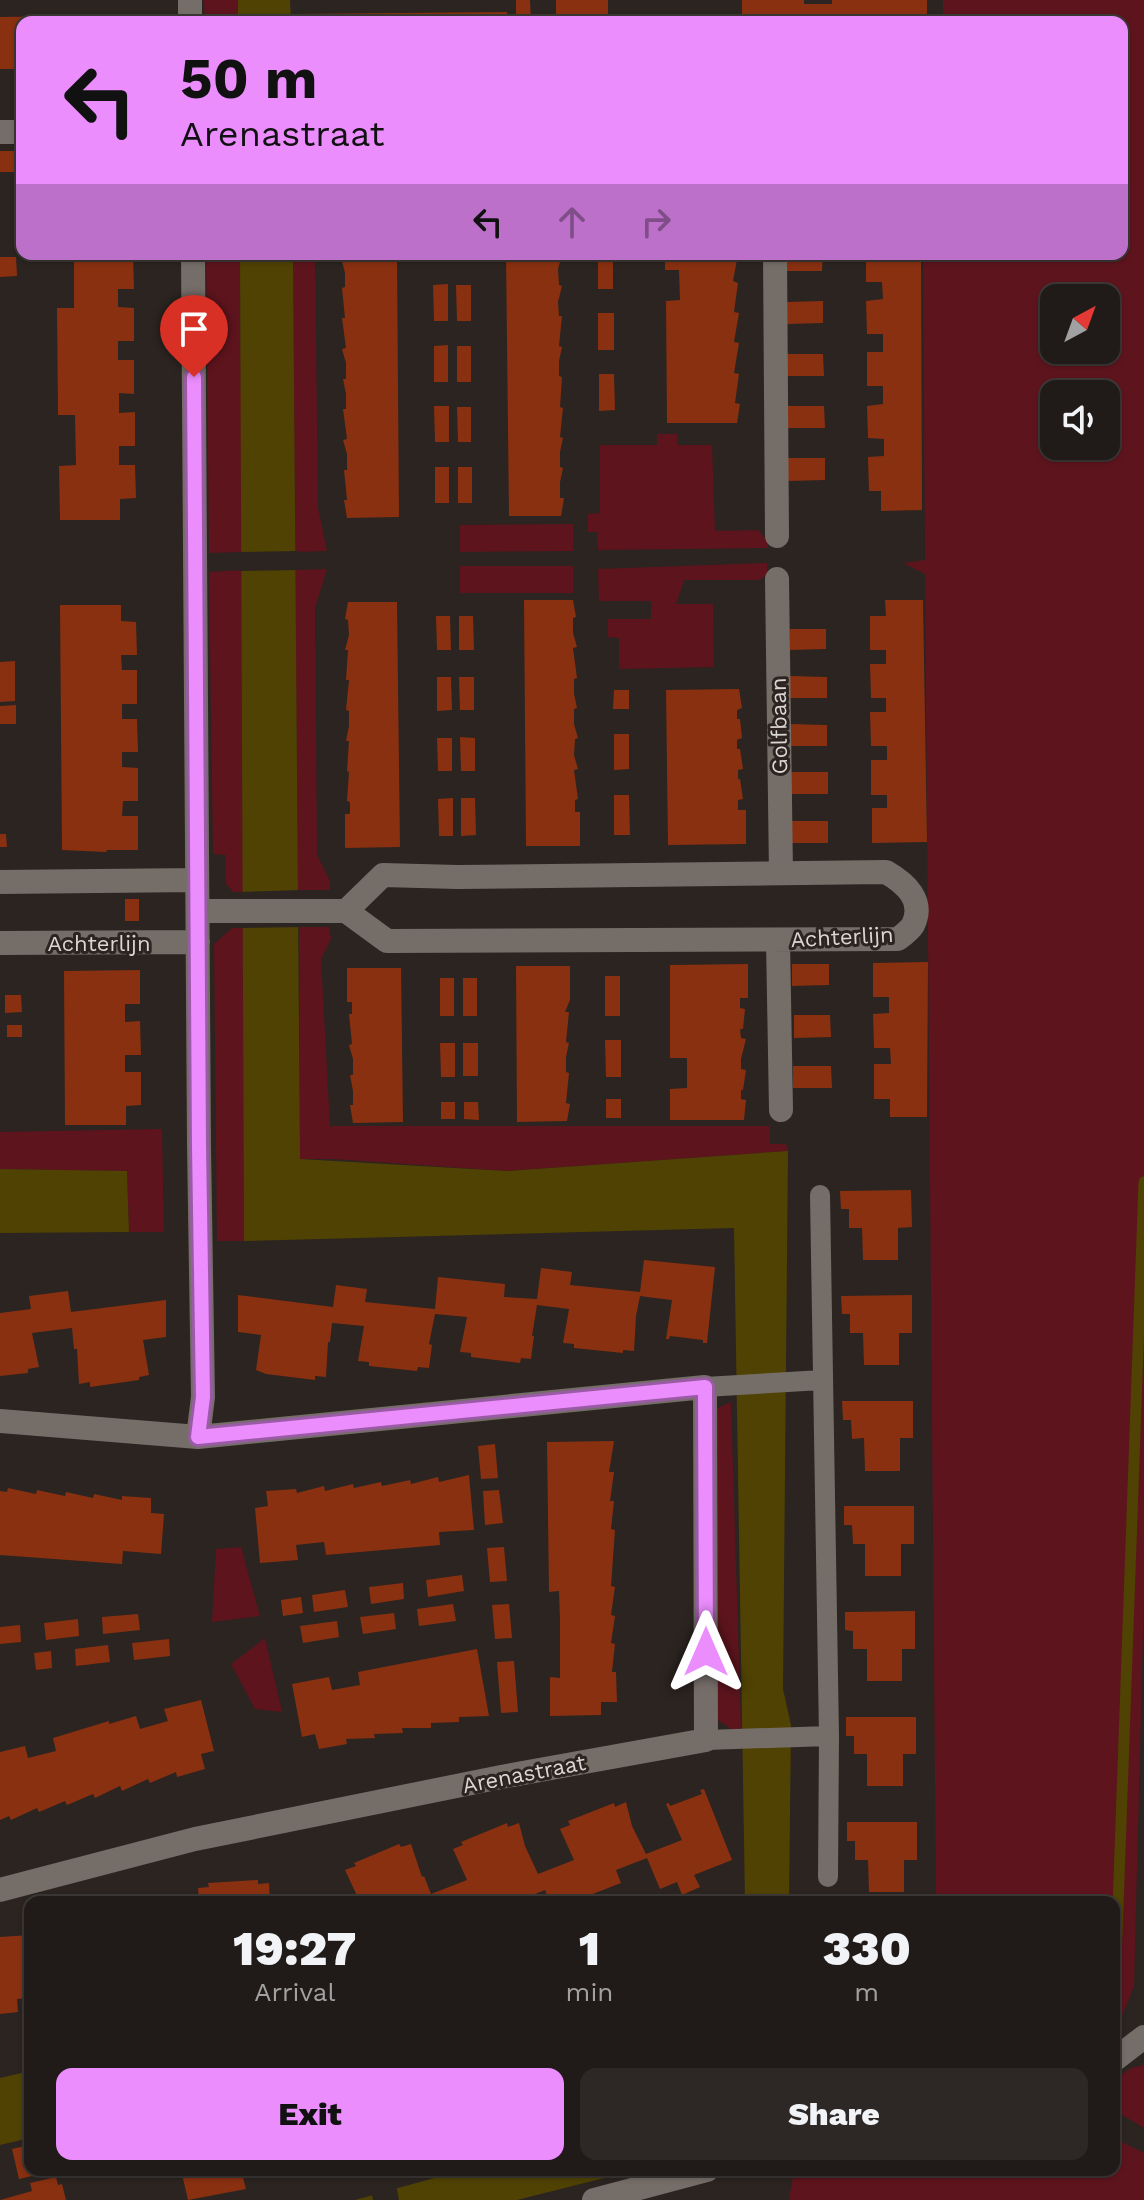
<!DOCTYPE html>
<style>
body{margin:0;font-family:"Work Sans",sans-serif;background:#2d2825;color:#f1f3f6;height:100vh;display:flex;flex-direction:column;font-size:30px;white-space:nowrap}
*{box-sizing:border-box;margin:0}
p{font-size:26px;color:#a2a1a2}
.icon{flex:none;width:44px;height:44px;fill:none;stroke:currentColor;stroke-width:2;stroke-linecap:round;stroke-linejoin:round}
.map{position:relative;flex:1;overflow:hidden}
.side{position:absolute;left:24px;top:1896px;width:1096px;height:280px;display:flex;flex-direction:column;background:#201b18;border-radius:16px;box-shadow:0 2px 6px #0004,0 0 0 2px #3d3937}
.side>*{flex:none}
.guide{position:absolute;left:16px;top:16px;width:1112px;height:244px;border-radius:16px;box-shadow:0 2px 6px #0004,0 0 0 2px #3d3937;background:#eb8dfc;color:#111;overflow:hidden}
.needle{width:52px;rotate:41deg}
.controls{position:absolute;left:1040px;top:284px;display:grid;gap:16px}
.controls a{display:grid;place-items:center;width:80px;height:80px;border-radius:16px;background:#201b18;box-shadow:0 2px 6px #0004,0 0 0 2px #3d3937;font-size:40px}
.pin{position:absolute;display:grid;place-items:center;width:68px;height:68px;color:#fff;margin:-82px -34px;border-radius:50% 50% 50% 0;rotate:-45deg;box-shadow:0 0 8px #0007}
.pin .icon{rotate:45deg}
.me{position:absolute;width:88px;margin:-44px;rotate:0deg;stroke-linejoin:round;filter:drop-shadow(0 0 6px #0008)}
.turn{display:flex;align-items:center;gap:28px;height:168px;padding:0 32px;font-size:36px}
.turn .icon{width:104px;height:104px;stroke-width:2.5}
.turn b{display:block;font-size:56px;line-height:68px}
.lanes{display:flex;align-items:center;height:76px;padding:0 32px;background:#0003;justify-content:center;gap:40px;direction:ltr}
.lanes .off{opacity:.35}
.eta{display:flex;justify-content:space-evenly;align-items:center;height:136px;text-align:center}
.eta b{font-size:48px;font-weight:800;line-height:56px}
.primary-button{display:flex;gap:16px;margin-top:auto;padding:16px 32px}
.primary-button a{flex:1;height:92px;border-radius:16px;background:#eb8dfc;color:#111;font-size:32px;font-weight:800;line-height:92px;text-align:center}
.primary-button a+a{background:#2d2825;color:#f1f3f6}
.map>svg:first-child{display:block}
.green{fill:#5d141d;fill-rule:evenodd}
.water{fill:#504203}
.pier{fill:#2b2420}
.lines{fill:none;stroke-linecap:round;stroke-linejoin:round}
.stream{stroke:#504203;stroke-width:11}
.building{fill:#893011}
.lane{stroke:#756d68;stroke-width:20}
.street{stroke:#756d68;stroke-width:24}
.route-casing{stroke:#995ca4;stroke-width:20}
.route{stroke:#eb8dfc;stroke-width:14}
.labels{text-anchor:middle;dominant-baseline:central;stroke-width:6;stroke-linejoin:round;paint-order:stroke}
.street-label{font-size:22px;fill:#dad6d3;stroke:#2b2420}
</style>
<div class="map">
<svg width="1144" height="2200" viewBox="0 0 1144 2200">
<rect width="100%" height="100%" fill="#2b2420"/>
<path class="green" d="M204,0H238V22H205Z
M943,0H1144V1592L1134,1986L1114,2035V1902H936L925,574L903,563L925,560L923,254H1122V22H943ZM1054,298H1106V350H1054ZM1054,394H1106V446H1054Z
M206,254H240L242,552L209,553Z
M293,254H315L318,508L327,551L295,552Z
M657,434H677V445H712L715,531L758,530L768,541V548L598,550L597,532H588V514L600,513V445H657Z
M573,524V551L460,552V525Z
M767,563V575L759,580H684L676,604H713L714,667L619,669V638L608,637V619H651V601H599L598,569Z
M460,566H573V593H460Z
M327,569L315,608L317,855L330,881V890H298L295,570Z
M242,570L243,892H233L226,884V855L213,854L209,572Z
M299,927H329L331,939L321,959L330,1126H770V1144H786L788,1151L507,1171L332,1159H300Z
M232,928H243L244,1241H217L214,944Z
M162,1129L164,1232H129L127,1171L0,1169V1132Z
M731,1402L741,1728L733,1730L716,1719L711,1411Z
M241,1547L260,1616L212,1622L216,1549Z
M265,1638L282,1712L255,1709L231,1664Z
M1144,2065V2128L1114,2110V2080L1131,2068Z
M1114,2138L1144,2153V2200H789L794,2170H1114Z"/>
<path class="water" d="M238,0H290L291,22H238Z
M240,254H293L300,1159L507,1171L788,1151L783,1689L791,1725L789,1902H745L734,1228L244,1241Z
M0,1169L127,1171L129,1232L0,1233Z
M30,2071V2138L0,2145V2078Z
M463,2170H636L517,2200H355Z"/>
<path class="pier" d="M299,551V570L238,571V552Z
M302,890V927L239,928V892Z
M396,2185L399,2200H373L371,2192Z"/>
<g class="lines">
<path class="stream" d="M1114,2018L1144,1182"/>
</g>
<path class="building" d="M516,0H530L531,22H516Z
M556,0H608V22H556Z
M742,0H804V4H832V0H927V22H742Z
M507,12L508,22H292V14Z
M62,16H153V22H22V69H0V17Z
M0,151H16V172H0Z
M57,254L133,255L134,289H118V307L134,308V341H118V360H134V394L119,393V413L135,412V446H119V465H135L136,498L120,499V520H60L59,466L76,465L75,415H58L57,308H74V257L57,258Z
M345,254H397L399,517L347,518L344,500H347L344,470H347V454L343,440L347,439L343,409H346V394L343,379H346V363L342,349L346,348L342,318H345L342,288L345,287V273L341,257Z
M433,254H447V259H433Z
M456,254H470V259L456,260Z
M506,254L562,255L558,269L559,285L562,286L558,302L559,316H562L559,346L562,347L559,361V376L562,377L560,407L563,408L560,437L563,438L560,452V467L563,468L560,482V498H564L561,516H509Z
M598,254H613V289H598Z
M665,254H738L733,281L738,283L734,312L739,313L734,342L739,343L734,373L739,374L735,403L740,404L737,423H667L666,301L680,300L679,270H665Z
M786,254H823L822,271H786Z
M866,254H921L922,510L881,511V491H869L868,457L884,456V439L868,438L867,406L883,404V386H867V352H883V334H867L866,301L883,299L882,282H866Z
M0,257H16L17,276L0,277Z
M448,284V321H434L433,285Z
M456,285H471V321H457Z
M823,301V323L787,324L786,302Z
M598,313H614V350H598Z
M448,345V382H434V346Z
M457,346H471V382H457Z
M787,354H823L824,376H787Z
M599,374H614L615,410L599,411Z
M434,406H449V442H435Z
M788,406H824L825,428H788Z
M457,407H471V442H458Z
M788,458H825V480L788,481Z
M435,467H449V503H435Z
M458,467H472V503H458Z
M524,600H573L576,617L573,618V633L577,647L573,648L577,678L574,679V694L577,708L574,709V724L578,738L575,739L574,755L578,769L574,770L578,799L575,800V812H580V846H526Z
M885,600H923L927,842L872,843V808H887V795H871V760H887V746H871L870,712H886V698H871L870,664H886V650H870V616H886Z
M348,602H397L400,847L345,848V814H350V802L347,801L349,772L347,771L349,741H346L349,726V711L346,710L349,680H346L348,650H345L349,635L348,620L345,619Z
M60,605H121V621L136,622L137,655H121L122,670H137V704H122V719H137L138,752H122V767L138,768V801H123L122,816H138V850H107L106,852L62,850Z
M436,616H450L451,650H437Z
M459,616H473L474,650H459Z
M790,629H826V649L790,650Z
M15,661V701L0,702V662Z
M790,676L827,677V698H790Z
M437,677H451L452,710L437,711Z
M459,677H474V710H460Z
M739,689L742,708L737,710V719H740L742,738L737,740V749H740L743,769L738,770V779H740L743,799L738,800V810H746V844L668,845L666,690Z
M614,690H629V709H613Z
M16,705V724H0V706Z
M790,724L827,725V746H791Z
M614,734H629V769L614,770Z
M460,737L475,738V771H461Z
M437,738H452V771H438Z
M791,772H828V794H791Z
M614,795H629L630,835H614Z
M453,798V836H439L438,799Z
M461,798H475L476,835L461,836Z
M791,821H828V843H792Z
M0,834H6L7,847H0Z
M125,899H139V921H125Z
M928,962L927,1117H890V1099H874V1064H891L890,1048H874L873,1014L889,1013V997H873V963Z
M748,964V998H740V1008L745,1009L743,1029H740L741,1038L746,1039L741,1059V1069L746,1070L743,1090H741V1099L746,1100L744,1120H670V1089L687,1088V1058H670V965Z
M792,964H829V985L792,986Z
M516,966H570V1000L565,1012H569L566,1042L569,1043L566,1057V1072L569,1073L566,1103L570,1104L567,1121L517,1122Z
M347,968H401L403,1122L353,1123L350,1105H353V1091L350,1075H353V1059L349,1045L352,1044L349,1014H352V1002H347Z
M140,970V1004H125V1022L140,1021L141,1055H125V1072H141V1105L126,1106V1125H65L64,971Z
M605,976H620V1016H605Z
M440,978H454V1016H440Z
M463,978H477V1016H463Z
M5,995H21L22,1012L5,1013Z
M794,1015H830L831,1037L794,1038Z
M7,1025H22V1037H7Z
M605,1040H621V1077H606Z
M440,1043H455V1077H441Z
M463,1043H478V1076H463Z
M793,1066H831L832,1088H793Z
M606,1099H621V1118H606Z
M441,1102H455V1119H441Z
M464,1102H478L479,1120L464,1119Z
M911,1190L912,1227L898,1228V1260H863L862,1228H849V1209H841L840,1191Z
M644,1260L715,1267L707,1343H703V1340L670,1336L669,1339H666L672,1300L655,1298L640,1296L636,1316L634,1351L623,1350V1353L574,1348V1344L563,1343L569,1309L537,1305L532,1336H534L531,1359L521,1358L520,1363L471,1357V1353L460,1352L467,1317L435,1314L429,1344L432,1345L429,1368L418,1367L417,1371L369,1366V1362L358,1361L364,1326L332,1323L330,1342H328L326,1377L315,1376V1380L266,1374L256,1370L261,1335L238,1332V1295L333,1307L336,1285L367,1289L365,1302L435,1309L438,1277L505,1284L504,1297L537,1299L541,1268L572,1272L570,1285L640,1292Z
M68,1291L71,1312L166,1300V1337L143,1340L149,1375L139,1377V1380L90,1387V1382L79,1384L77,1349H74L72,1328L32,1333L39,1367L28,1369V1373L0,1376V1313L31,1309L29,1296Z
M912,1295V1333H899V1365H864L863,1333H850V1314H842L841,1296Z
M842,1401H913V1438H900V1471H865L864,1438L852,1439L851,1420H843Z
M614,1441L609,1472H614L610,1501H614L611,1529L615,1530L611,1586L615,1587L611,1615L615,1616L611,1643L615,1644L612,1672H616L617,1702H601V1715L550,1716V1677L560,1678V1620L559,1591L549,1592L547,1442Z
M495,1444L498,1478L481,1479L478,1446Z
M469,1475L474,1530L439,1532L440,1545L326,1555L324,1542L296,1545L298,1560L260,1563L255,1508L268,1506L266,1491L296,1489L297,1493L324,1486L325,1491L353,1484L354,1488L381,1482L382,1486L410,1480L411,1484L438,1477L439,1482Z
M8,1488L36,1494L37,1490L65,1496L66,1492L93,1498L94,1494L122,1500V1496L151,1498V1513L164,1514L161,1554L123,1551L122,1564L0,1555V1491L7,1492Z
M499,1490L503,1523L485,1525L483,1491Z
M844,1506H914V1544H901V1576H865V1544H853L852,1525H844Z
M504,1547L507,1581L490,1582L487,1548Z
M462,1575L464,1591L428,1597L426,1580Z
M403,1583L404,1599L371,1604L369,1587Z
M345,1590L348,1607L314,1612L312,1595Z
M301,1597L303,1613L283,1616L281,1600Z
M453,1604L456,1621L419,1626L417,1609Z
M509,1604L512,1638L495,1639L492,1605Z
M915,1611V1649H902V1681H867V1649H853V1631L845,1630V1612Z
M394,1613L396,1629L363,1634L360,1617Z
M138,1614L140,1630L103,1634L102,1617Z
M78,1619L79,1636L46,1640L44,1623Z
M337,1621L339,1637L303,1643L300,1626Z
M20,1625L21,1642L0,1644V1627Z
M169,1639L170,1656L134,1660L132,1643Z
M108,1645L110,1662L76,1666L75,1649Z
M477,1649L489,1716L459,1717V1722L431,1723V1728H402L403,1733L374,1734L375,1738L346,1739L347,1744L319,1749L315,1734L302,1737L292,1684L329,1677L332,1690L360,1685L358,1672Z
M51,1651L52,1668L36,1670L34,1653Z
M514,1661L518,1712L501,1713L497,1662Z
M201,1700L214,1751L201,1754L205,1769L177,1777L176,1772L150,1783L148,1779L122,1791L120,1786L95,1798L93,1794L67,1805L65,1801L39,1812L37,1808L11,1820L9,1816L0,1820V1752L25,1746L28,1758L56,1751L53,1738L109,1721V1724L136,1716L140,1729L168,1721L164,1709Z
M846,1717H916V1754H903V1786H867V1754H854V1736H846Z
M704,1789L732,1860L694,1875L700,1887L682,1895L677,1882L660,1889L647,1858L616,1870L621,1883L572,1902H549L545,1890L516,1902H360L345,1870L356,1866L354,1863L399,1844L401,1847L411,1844L422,1877L424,1876L431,1894L467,1880L453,1849L463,1845L461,1842L507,1823L508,1827L519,1823L525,1846L538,1874L574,1860L560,1829L570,1825L568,1821L614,1803L615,1807L626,1802L632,1826L646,1854L682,1840L666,1804L669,1803L670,1806L702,1794L700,1790Z
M847,1822H917V1860H904V1892H869L868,1860H855V1841H847Z
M258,1880V1884L269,1883L270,1902H199L198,1888L209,1887L208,1883Z
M30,1935V1998L17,1999L18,2012L0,2014V1937Z
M30,2145V2170L54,2171L19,2179L12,2149Z
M181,2170H241L246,2189L188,2200Z
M56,2177L58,2185L62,2184L66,2200H0L32,2191L30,2183Z"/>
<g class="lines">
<path class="lane" d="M820,1195L829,1736L828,1877
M705,1387L822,1380
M706,1740L829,1736"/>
<path class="street" d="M190,0V22
M0,132H22
M193,254L199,1146L203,1397L198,1437
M775,254L777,536
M777,579L781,873
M886,872C905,883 925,900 913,925C910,930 902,936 898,939L387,941L346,911L383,875L457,877Z
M0,882L197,880
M198,911H346
M778,940L781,1110
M0,943L198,942
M0,1421L198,1437L705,1387L706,1740L501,1777L195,1839L0,1890
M1114,2060L1144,2037
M594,2200L707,2170"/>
</g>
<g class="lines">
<g class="route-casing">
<path id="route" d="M194,377L199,1146L203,1397L198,1437L705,1387L706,1652"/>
</g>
<use href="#route" class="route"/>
</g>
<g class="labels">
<g class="street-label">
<text transform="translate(779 726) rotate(-91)">Golfbaan</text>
<text transform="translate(842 937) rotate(-3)">Achterlijn</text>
<text x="99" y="943">Achterlijn</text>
<text transform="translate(524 1774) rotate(-11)">Arenastraat</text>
</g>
</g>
</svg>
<div class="controls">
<a><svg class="needle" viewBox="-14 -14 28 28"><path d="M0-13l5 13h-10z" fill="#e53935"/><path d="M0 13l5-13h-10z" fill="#a2a1a2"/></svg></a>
<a><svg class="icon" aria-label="sound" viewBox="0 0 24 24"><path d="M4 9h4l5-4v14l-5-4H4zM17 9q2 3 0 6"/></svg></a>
</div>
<div class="pin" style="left:194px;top:377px;background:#d93025"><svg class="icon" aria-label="arrive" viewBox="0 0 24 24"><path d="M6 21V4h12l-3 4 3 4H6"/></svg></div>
<svg class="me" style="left:706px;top:1652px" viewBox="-20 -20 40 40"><path d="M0-17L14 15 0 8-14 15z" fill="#eb8dfc" stroke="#fff" stroke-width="4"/></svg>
<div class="guide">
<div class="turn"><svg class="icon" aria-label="left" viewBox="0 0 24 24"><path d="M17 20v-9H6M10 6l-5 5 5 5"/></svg><div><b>50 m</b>Arenastraat</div></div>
<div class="lanes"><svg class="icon" aria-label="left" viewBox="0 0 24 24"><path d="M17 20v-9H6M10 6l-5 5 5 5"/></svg><svg class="icon off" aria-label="ahead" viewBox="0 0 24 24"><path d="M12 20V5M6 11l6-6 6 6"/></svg><svg class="icon off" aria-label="right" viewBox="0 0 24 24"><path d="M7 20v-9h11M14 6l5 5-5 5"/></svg></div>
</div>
<section class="side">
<div class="eta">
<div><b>19:27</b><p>Arrival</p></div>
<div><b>1</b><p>min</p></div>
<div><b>330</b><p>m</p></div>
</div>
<div class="primary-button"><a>Exit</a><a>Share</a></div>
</section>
</div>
